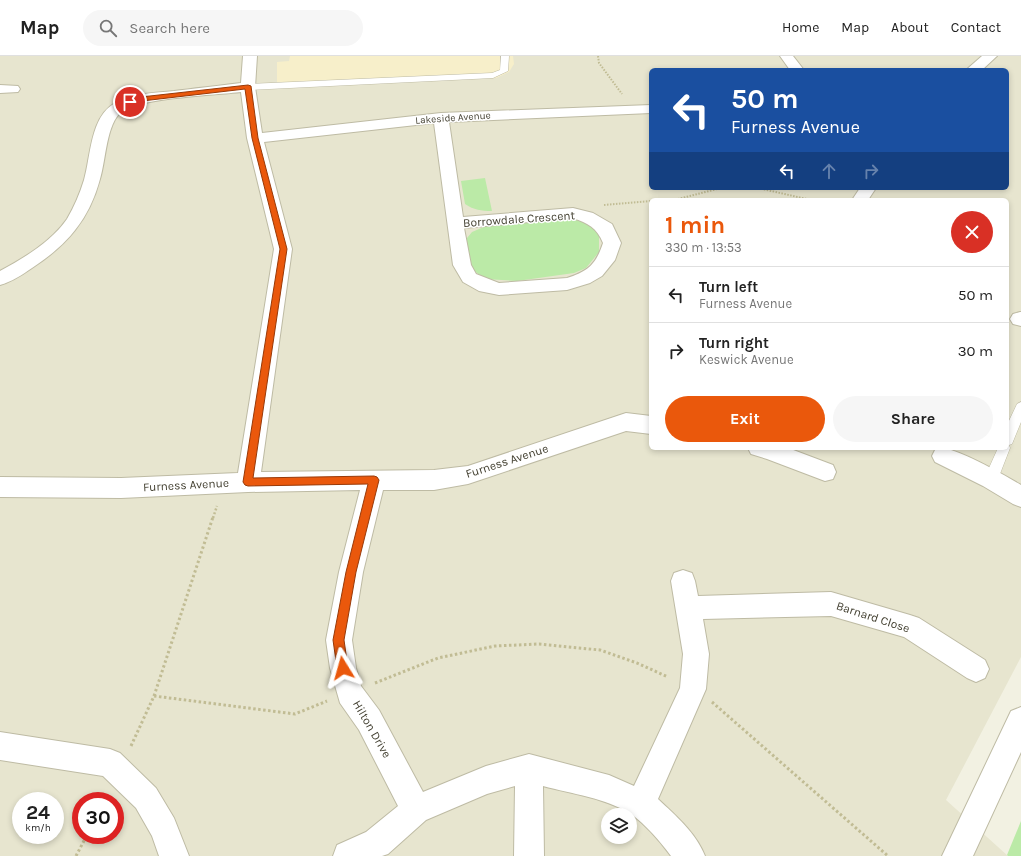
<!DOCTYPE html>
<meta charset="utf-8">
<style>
body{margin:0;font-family:Karla,sans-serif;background:#f6f6f6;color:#222;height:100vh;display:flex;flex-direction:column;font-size:15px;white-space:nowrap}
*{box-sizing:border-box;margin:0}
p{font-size:13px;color:#767676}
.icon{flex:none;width:22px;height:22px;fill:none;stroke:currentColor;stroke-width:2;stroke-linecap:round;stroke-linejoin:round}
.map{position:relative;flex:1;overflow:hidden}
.panel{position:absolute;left:649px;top:142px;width:360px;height:252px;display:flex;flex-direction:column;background:#fff;border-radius:6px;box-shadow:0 2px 6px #0003}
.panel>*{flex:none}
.top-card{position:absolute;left:649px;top:12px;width:360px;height:122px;border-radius:6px;box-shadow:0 2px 6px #0003;background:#1a4fa0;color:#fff;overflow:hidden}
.fabs{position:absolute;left:601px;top:752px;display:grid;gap:8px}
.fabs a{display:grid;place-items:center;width:36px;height:36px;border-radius:50%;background:#fff;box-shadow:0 2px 6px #0003;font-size:20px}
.speed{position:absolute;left:12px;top:736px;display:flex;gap:8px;font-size:20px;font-weight:700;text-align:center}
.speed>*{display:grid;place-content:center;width:52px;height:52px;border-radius:50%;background:#fff;box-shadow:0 2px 6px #0003;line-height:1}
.speed small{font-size:10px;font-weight:400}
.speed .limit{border:6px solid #d22;background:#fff;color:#111}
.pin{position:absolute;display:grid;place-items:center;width:34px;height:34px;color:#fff;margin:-17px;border:2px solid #fff;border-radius:50%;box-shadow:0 1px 4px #0007}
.me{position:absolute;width:44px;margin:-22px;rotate:352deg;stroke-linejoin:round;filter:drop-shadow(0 0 3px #0008)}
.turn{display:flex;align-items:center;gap:14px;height:84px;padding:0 16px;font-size:18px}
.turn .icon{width:52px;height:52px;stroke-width:2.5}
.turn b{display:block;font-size:28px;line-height:34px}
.lanes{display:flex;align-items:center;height:38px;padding:0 16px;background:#0003;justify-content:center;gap:20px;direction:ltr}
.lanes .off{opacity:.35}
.round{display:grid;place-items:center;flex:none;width:42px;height:42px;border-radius:21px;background:#f6f6f6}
.summary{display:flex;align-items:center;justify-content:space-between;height:68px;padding:0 16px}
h1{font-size:24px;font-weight:700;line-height:30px;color:#ea580c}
.cta{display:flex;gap:8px;margin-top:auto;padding:8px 16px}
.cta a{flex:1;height:46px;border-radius:24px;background:#ea580c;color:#fff;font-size:16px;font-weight:700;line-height:46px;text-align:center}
.cta a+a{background:#f6f6f6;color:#222}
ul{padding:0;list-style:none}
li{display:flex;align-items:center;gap:12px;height:56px;padding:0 16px;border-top:1px solid #e0e0e0}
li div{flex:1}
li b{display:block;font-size:15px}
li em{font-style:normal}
header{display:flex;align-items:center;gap:24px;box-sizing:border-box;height:56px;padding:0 20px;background:#fff;border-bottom:1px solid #e0e0e0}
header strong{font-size:19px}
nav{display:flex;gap:22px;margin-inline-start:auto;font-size:14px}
.search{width:280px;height:36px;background:#f6f6f6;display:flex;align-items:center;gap:10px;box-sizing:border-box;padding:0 14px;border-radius:22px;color:#767676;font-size:15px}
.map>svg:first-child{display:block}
.residential{fill:#e7e5cf;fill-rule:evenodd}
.commercial{fill:#f7efca}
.green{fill:#bbeaa7}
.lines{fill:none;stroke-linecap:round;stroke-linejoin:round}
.service-casing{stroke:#bebba4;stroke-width:1}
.minor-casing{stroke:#bebba4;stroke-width:2}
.path-far2{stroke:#c1bc94;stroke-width:2;stroke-dasharray:1.5 1.5;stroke-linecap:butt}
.path-far1{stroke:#c1bc94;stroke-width:2.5;stroke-dasharray:2 2;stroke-linecap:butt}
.path{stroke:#c1bc94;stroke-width:3;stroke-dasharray:2.5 2.5;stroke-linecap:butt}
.service{fill:#fff;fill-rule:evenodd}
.minor{fill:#fff;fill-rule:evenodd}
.route{fill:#ea580c;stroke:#983908}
.labels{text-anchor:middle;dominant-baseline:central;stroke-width:3;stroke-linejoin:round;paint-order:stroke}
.far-street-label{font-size:10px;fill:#444132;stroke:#fff}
.street-label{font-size:12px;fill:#444132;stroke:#fff}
</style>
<header>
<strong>Map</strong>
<div class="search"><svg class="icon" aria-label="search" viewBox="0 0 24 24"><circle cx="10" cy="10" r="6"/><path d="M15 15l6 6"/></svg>Search here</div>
<nav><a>Home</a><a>Map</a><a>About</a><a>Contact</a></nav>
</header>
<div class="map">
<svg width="1021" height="800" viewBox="0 0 1021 800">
<rect width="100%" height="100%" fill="#f2f1e2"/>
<path class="residential" d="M0,0H1021V601L946,744L1008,800H0ZM651,14H1007V132H651ZM651,144H1007V392H651ZM21,745H55V779H21ZM81,745H115V779H81ZM608,759H630V781H608Z"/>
<path class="commercial" d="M290,0H513L514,8L509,16L496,22L277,31V6L289,5Z"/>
<path class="green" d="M485,122L492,155C481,155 474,154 465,148L461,125Z
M564,163L584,165L599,177V196L586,212L574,217L517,225L486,223L474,215L469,206L465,189L467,182L472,176L486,170Z
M1021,765V800H1008L1007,799Z"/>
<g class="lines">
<g class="service-casing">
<path id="service" d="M501,0H509L508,15L493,22L248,34L244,31L248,28L492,17L500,14Z
M1021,346V366L1012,388L1009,389L1010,392L998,423L996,427L991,429L986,427L984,423L998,392H1007V369L1017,348Z"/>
</g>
<g class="minor-casing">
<path id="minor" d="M243,0H257L255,31L262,77L441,57L651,49V57L449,66L463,161L573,152L593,157L612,168L621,187L615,204L602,220L590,227L567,234L499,239L479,235L463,226L453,209L434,67L264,86L292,193L261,416L434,414L468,410L626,357L651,360V378L626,375L468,428L434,434H383L363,516L352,584L356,612L361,630L379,654L423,736L486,710L529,698L609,719L634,730L680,632L683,598L671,525L674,517L683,514L692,517L695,525L698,540L831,536L910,559L919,562L985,604L989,613L985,622L976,626L967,622L904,581L831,560L703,563L709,598L706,633L658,743C676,760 696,777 705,800H671C660,785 646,769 631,758C606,742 572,738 543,730L544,800H514L515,730L487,738L426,764L388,798L382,800H333L337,789L366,776L398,750L359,674L340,647L330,612L326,584L339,516L360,434L248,436L121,442L0,441V421L121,422L238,417L274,193L247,82L241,36C216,39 140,42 122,55C106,68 106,104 100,123C89,164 67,189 32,212C22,219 11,226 0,229V215C24,202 51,186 67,163C74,151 80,137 84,124C91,100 90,61 115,47C133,37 155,37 174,35C197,32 219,30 241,27ZM573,162C588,167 597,172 603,187C596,208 589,215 567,222L499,227L476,218L471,209L464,172Z
M780,0H793L804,14H790Z
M982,0H997L982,14H966Z
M0,29L18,30L20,33L18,36L0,37Z
M860,132H876L868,144H852Z
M1020,256H1021V270L1013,268L1010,263L1013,258Z
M748,392H788L833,409L836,416L833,423L825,425L767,403L751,398Z
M940,392C958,392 1004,419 1021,429V451L1013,448L983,430L935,406L932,400L935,394Z
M1021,651V696L973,800H942L1011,655Z
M0,676L110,693L120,697L156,732L174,762L189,800H159L152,780L136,752L103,720L0,704Z"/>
</g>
<path class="path-far2" d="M598,0L599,7L622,38
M758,132L811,144
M666,144L678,143L721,132
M604,149L651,145"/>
<path class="path-far1" d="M213,462L217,450"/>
<path class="path" d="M375,627L438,602L495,590L539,588L600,594L637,607L668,621
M154,640L295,658L327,645
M712,646L888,800
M131,690L154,640L213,461
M104,745L107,739
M76,800L87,779"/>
<use href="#service" class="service"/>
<use href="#minor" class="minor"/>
</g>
<path class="route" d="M248,29L251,30L258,82L287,193L253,422L374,420L377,421L379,424L356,516L344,584L348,612L346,616L343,617L339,616L337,612L333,584L346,516L368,428L248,430L245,429L243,426L280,193L252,82L245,33L142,45L130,48L127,46L141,41Z"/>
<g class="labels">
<g class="far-street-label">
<text transform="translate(453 62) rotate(-4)">Lakeside Avenue</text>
</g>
<g class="street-label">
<text transform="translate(519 163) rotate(-4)">Borrowdale Crescent</text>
<text transform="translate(507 405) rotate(-18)">Furness Avenue</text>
<text transform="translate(186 429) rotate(-3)">Furness Avenue</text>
<text transform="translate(873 561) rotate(18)">Barnard Close</text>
<text transform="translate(372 673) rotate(60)">Hilton Drive</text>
</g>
</g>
</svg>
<div class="fabs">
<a><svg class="icon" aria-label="layers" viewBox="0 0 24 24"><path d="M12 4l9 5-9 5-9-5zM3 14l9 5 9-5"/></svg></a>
</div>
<div class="speed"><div>24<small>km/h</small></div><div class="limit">30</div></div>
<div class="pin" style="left:130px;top:46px;background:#d93025"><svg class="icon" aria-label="arrive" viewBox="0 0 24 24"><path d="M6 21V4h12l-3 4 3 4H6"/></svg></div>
<svg class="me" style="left:343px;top:612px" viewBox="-20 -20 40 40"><path d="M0-17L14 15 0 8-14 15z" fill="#ea580c" stroke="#fff" stroke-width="4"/></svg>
<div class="top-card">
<div class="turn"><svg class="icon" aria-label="left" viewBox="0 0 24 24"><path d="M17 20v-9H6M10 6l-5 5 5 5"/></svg><div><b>50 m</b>Furness Avenue</div></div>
<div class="lanes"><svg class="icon" aria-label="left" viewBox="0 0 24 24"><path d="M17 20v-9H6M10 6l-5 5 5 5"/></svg><svg class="icon off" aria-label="ahead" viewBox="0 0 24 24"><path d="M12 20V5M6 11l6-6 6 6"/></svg><svg class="icon off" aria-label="right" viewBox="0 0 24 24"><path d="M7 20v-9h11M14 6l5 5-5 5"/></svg></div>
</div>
<section class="panel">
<div class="summary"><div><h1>1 min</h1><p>330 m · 13:53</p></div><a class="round" style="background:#d93025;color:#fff"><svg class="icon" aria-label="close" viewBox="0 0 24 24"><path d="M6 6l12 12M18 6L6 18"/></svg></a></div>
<ul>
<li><svg class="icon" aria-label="left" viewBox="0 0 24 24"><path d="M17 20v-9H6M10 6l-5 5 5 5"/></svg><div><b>Turn left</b><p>Furness Avenue</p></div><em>50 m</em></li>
<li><svg class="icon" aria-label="right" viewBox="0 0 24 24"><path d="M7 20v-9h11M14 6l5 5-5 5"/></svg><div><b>Turn right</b><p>Keswick Avenue</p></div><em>30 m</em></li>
</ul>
<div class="cta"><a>Exit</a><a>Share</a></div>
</section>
</div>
